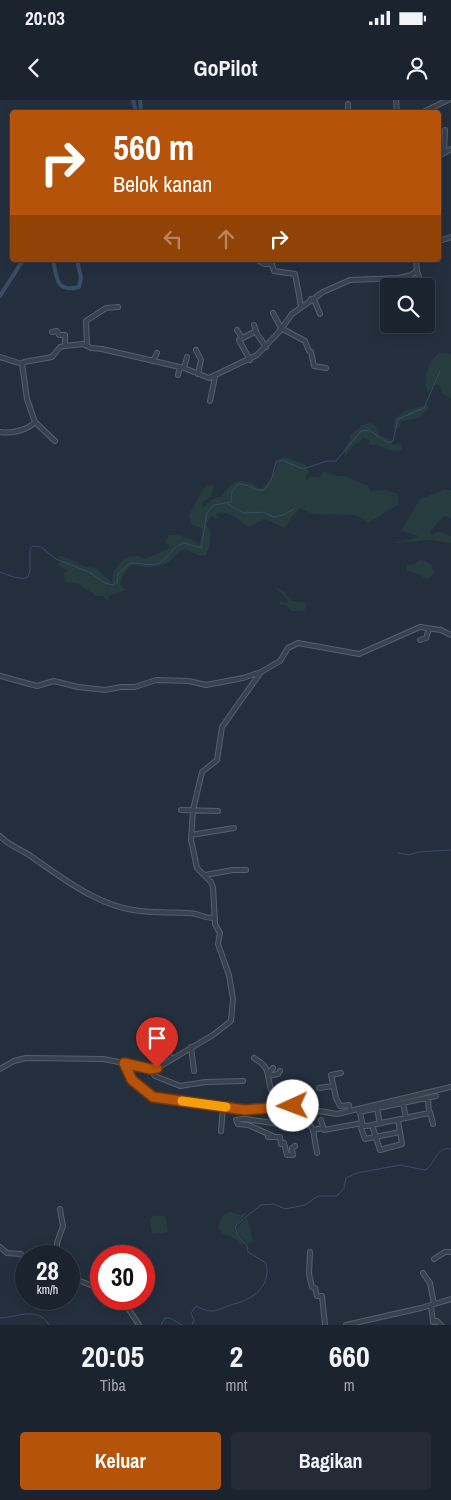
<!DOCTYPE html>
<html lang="id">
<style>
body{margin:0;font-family:"Archivo Narrow",sans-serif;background:#242b36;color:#f1f3f6;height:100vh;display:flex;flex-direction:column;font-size:19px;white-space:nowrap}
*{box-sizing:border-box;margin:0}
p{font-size:16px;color:#a0a4aa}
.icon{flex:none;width:28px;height:28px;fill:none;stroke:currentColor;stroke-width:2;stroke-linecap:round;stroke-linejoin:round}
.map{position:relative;height:1225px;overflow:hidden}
.drawer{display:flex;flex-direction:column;background:#1b232e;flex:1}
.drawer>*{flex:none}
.banner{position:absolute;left:10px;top:10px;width:431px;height:152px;border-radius:5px;box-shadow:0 2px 12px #0003,0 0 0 1px #39404a;background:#b45309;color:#fff;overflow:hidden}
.tools{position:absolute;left:380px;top:178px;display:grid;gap:10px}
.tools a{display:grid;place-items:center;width:55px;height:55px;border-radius:5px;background:#1b232e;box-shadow:0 2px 12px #0003,0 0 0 1px #39404a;font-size:25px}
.speed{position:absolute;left:15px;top:1145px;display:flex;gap:10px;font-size:25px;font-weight:700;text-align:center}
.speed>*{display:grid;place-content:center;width:65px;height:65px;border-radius:50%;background:#1b232e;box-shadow:0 2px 12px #0003,0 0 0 1px #39404a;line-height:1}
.speed small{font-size:12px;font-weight:400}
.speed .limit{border:8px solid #d22;background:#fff;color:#111}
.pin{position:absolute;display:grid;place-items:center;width:42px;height:42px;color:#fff;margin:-51px -21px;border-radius:50% 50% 50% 0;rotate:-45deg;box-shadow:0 0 5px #0007}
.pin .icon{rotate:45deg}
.me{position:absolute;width:55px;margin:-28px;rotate:268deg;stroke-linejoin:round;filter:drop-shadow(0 0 4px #0008)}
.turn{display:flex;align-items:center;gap:18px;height:105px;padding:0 20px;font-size:22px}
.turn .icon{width:65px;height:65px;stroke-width:2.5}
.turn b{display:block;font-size:35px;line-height:42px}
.lanes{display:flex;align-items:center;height:48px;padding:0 20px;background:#0003;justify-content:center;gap:25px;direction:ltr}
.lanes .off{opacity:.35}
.eta{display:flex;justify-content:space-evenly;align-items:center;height:85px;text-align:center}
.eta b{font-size:30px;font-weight:800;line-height:35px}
.button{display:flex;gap:10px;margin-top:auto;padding:10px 20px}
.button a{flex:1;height:58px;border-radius:5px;background:#b45309;color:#fff;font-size:20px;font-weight:800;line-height:58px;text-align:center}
.button a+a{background:#242b36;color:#f1f3f6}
.status{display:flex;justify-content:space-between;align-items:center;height:35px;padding:0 25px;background:#1b232e;direction:ltr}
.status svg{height:14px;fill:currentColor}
header{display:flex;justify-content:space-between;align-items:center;height:65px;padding:0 20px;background:#1b232e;font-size:22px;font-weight:800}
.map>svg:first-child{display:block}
.green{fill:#263c3f}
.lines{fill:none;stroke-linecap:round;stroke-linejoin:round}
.stream{stroke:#394c67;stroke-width:1}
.river{stroke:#394c67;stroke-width:4}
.minor-casing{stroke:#565f6c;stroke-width:6}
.minor{stroke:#38414e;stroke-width:4}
.route-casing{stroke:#753606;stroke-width:12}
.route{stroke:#b45309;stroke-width:9}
.slow{stroke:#f59e0b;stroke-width:9}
</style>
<div class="status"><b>20:03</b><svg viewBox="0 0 49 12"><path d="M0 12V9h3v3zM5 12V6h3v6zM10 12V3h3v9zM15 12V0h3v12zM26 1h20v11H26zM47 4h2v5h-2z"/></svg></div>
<header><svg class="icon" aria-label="back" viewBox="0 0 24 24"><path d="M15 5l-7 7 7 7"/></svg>GoPilot<svg class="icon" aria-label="person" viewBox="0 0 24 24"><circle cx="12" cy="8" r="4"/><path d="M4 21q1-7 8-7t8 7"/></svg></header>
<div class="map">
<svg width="451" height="1225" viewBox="0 0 451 1225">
<rect width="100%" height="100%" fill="#242f3e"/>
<path class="green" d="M439,253L451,254V299L442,293L440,285L434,284L428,293C423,277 426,264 439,253Z
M426,305L430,307L419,318L401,321L400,327L393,329L395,318L405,311Z
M371,323L377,327L379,335L391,340L392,345L400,343L402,350C386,354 381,342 370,345L369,340L363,337L359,343H356L345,355V349L351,339L350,335L363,325Z
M285,357L306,365L309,372L306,375V380L312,376L320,378L323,371L335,376H345L368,386L370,391L385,390L398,394L399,404L368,423L356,415L313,414L300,408L291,418L285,428L265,419L248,427C239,419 228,410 216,413L218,418L216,419L212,415L206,424C213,433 211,444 206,455L200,456L185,449C178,452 177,454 172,459C162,469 145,468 132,465L123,474L120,484L125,490L109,496L108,501L103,496H94V494L78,484L65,482L64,473L68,471L58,465V463L62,460L56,455L65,457L86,467L96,468L112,483L113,473L123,459L137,455L145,459L170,448L166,441L169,435C180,434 191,439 199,445L201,443L202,429L191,424L189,415L200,394L203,392V389L212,384L214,387L211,397L203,402L202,409L212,399L221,397C229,386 236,376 252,384C256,386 257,389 263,388L273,375L280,359Z
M443,390H451V418L444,416L430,431L432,435L437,431L451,436V443L430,440L395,443V442L410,440L419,436L401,431L420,399Z
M420,459L431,464L434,473L430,478L424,479L422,475L407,471V465H414Z
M275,487L285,492L286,496L291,498V501L307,503L304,511H292L286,505H281L279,501L287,503L288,500Z
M229,1112L241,1115L245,1112L246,1114C233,1128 229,1129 245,1143L239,1145L240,1142L229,1135H223L219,1128C220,1121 222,1114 229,1112Z
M154,1115L165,1116L168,1132L152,1134L150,1119Z
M247,1117L253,1142L247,1143C232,1128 234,1132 247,1117Z"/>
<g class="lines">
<path class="stream" d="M228,404L243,413L263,412L274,417L283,415L294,409
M0,472C9,475 20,481 28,477L30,470V449L33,446L41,447L56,459L89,472L105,483L113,485L117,483L118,474L130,463C140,462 149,467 159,463C169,458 172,446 184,443L201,448L207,413L214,405L231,402L232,391L238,384C248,383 254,392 264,390L271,381L276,362L282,360L303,369L327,361H336L361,331L369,330L388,343L393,341L398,319L424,308L440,271
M398,753L409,755L418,752L451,750
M0,1218C17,1217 39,1206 49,1225
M161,1225L165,1218H170L182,1225
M192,1225L194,1220L191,1213L196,1206C201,1208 205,1211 211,1211C219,1211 226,1206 234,1204C252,1200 272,1186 266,1163L248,1152L247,1146C242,1138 234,1136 236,1125L261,1105L274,1104L285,1109L305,1105L318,1096H337L344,1088L346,1078L357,1073L400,1065L425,1070C436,1064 435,1046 451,1049"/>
<path class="river" d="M133,0L136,12
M140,0L141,12
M53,160C57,177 55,193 79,187L81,178L77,160
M0,196L23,160"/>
<g class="minor-casing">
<path id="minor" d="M396,0L397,12
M348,12V4
M423,12L448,0
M444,52L445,30
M439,56L451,49
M439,141L451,137
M257,160L264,164H272L274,171L295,174L301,206
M417,171L422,186
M311,199L315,202L320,214
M273,213L281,228L305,241L309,251L311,252L314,266L326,268
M254,225L257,234L266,247
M237,230L242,238
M52,232L57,231L59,235H65V246
M87,246L86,221L106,208L118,207
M196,250L201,260L198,274
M0,257L22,264
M250,260L239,240L256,231
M153,261L157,253
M184,268L187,257
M178,275L180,267
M210,301L215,277
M35,322L55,341
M0,332C11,334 28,330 35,322L27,299L22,264L24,262L52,257L60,247L65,246L83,244L91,248L102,249L184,268L209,278L257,255L279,232L292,214L323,192L350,180L399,178L411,175L417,171L416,160
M420,540L426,538L429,529
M0,576L37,586L54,581L78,587L105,590L121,587H135L156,580L189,581L206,585L243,578L261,572L280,561L288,548L298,543L359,554L420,527L441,530L451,535
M181,710L218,711
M191,735L234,728
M0,736C9,746 21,749 32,757C64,779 99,807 140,811C156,813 173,812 189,813C199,813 204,819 215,818
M205,775L233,770H246
M148,929L146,935L151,942L166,948L165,952
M191,947L194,971
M160,950L169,954L171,959
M254,958C261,963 267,965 268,976
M124,963L150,969L159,967L213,935L231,921L233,899L229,875L218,844L220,833L215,824L213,787L211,782L197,768L191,740L193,710L202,672L217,660L222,627L261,572
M0,969L14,961L26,958L103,959L124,963L132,980L153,997L245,1009L289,1006L337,1014L451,987
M150,969L155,976L180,986L206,982L243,981
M341,973L331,975L336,998L340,1006L349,1005L350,1011
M268,974L273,968
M319,988L333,986
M403,1003L406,1018
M275,1006L274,992L271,990L268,976L278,974L280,971
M359,1009L363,1026H367L429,1013L428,998
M377,1009L380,1023
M359,1012L436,996
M430,1012L433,1024
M294,1019L297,1023L310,1025L313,1030L323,1028
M285,1020L294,1019L296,1007
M321,1020L324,1030L362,1023
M238,1024L236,1020L245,1019L286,1025L297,1023
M238,1024L248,1025L273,1036
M372,1025L380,1050L402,1044L398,1020
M362,1026L361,1028L365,1039L400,1032
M313,1030L317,1053
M221,1031L223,1007
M268,1037H280L281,1044L284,1043L287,1055H293L292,1048L295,1046
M0,1147L7,1153L21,1154L26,1162
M310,1152L309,1174L312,1187L315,1188L317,1196H322L325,1225
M57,1156V1143L63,1126L60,1109
M434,1159L445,1152H451
M423,1173L430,1183L434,1204
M69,1179H75L93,1186L101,1193
M118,1199L124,1202L139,1225
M431,1205L433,1222L437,1221L441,1225
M346,1225L421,1208L451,1199"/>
</g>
<use href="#minor" class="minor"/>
</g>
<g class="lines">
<g class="route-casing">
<path id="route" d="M157,968L150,969L124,963L132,980L153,997L245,1010L293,1006"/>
</g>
<use href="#route" class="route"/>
<path class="slow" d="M182,1001L226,1007"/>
</g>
</svg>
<div class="tools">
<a><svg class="icon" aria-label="search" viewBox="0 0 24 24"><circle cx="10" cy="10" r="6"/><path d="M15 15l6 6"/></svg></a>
</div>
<div class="speed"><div>28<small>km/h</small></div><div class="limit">30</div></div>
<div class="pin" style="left:157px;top:968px;background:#d93025"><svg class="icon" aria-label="arrive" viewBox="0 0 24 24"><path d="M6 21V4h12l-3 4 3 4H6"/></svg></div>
<svg class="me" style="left:293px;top:1006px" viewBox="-20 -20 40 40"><circle r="19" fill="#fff"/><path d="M0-13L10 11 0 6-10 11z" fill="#b45309"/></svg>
<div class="banner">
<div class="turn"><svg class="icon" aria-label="right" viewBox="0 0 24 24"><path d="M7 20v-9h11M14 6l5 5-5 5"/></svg><div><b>560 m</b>Belok kanan</div></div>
<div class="lanes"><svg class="icon off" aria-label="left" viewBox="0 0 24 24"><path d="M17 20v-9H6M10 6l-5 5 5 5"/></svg><svg class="icon off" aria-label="ahead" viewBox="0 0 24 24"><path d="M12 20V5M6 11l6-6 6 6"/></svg><svg class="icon" aria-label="right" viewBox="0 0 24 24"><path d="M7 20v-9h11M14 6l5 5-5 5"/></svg></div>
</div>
</div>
<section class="drawer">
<div class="eta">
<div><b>20:05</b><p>Tiba</p></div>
<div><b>2</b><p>mnt</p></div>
<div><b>660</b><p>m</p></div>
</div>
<div class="button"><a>Keluar</a><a>Bagikan</a></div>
</section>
